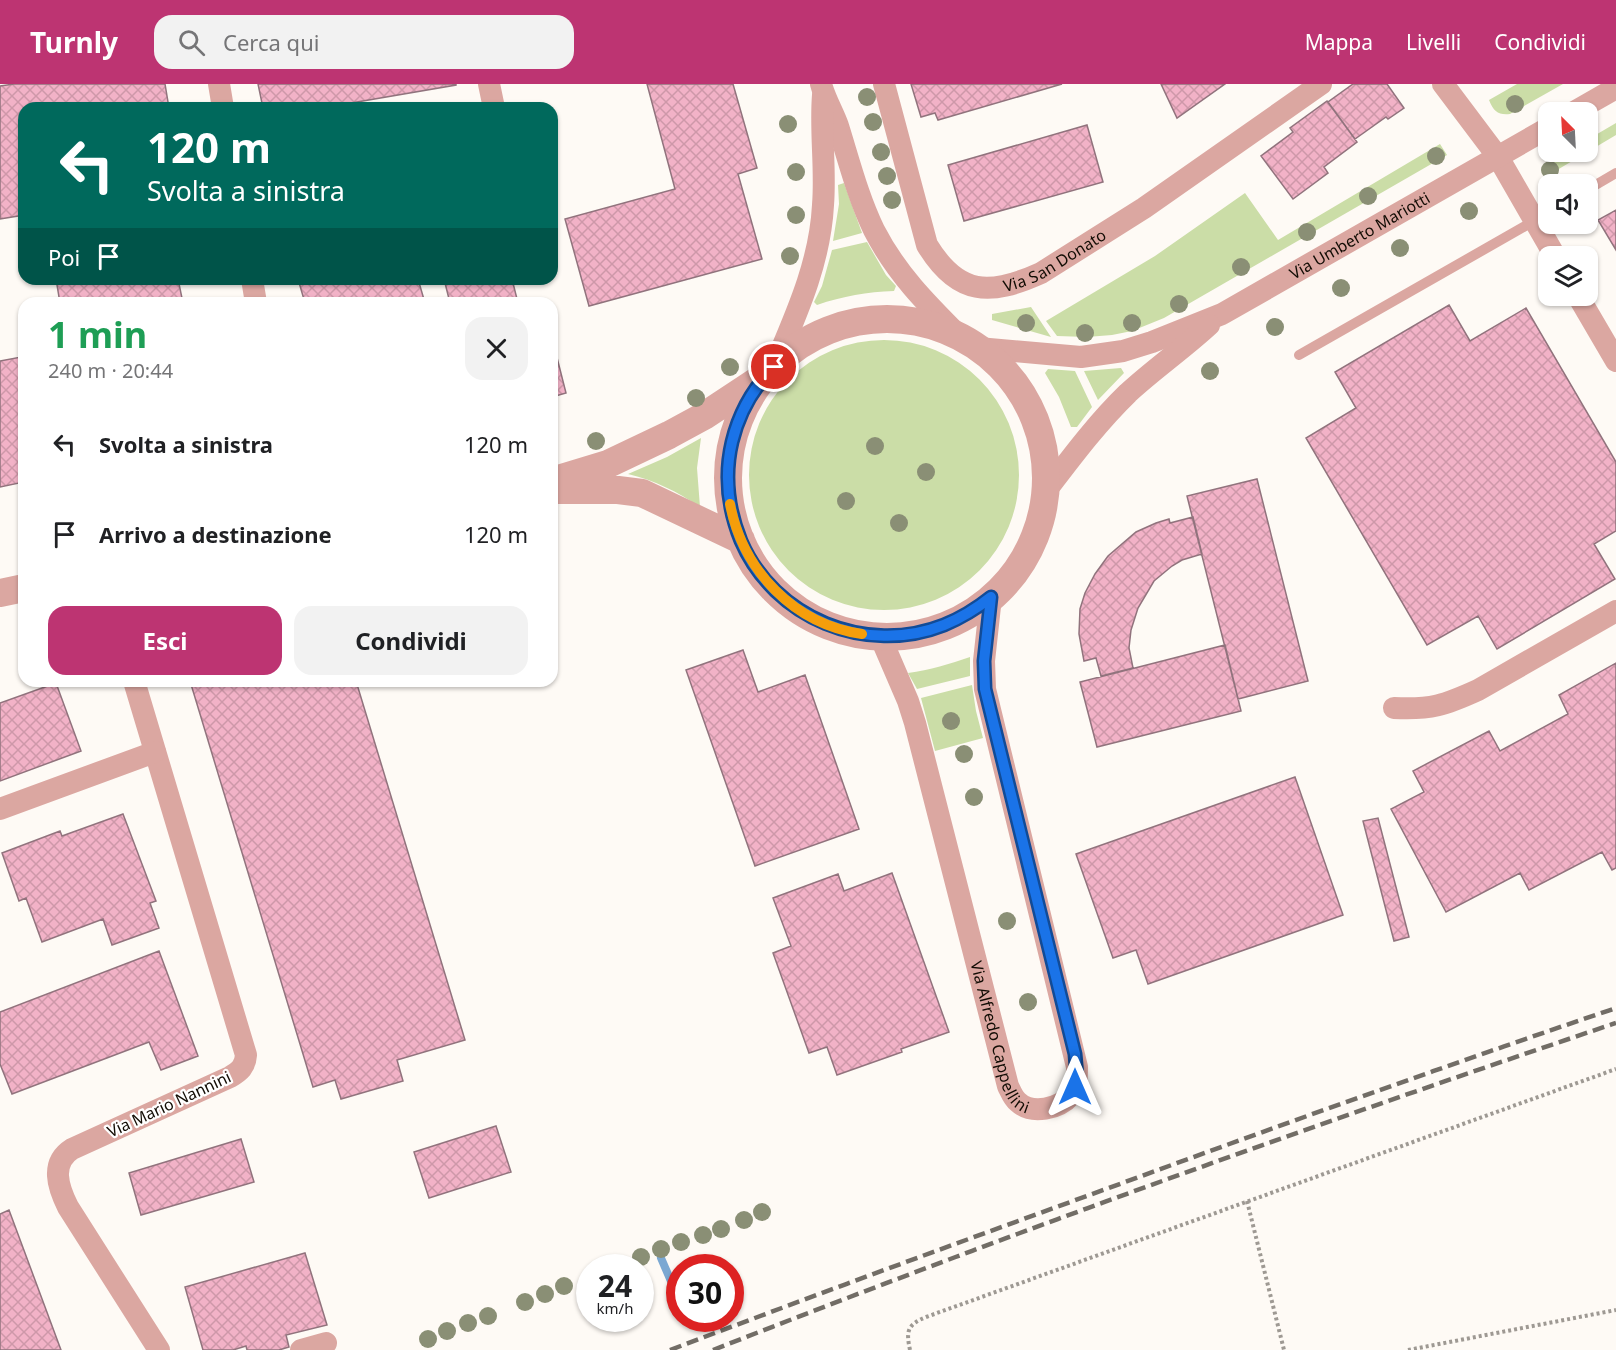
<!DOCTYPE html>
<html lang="it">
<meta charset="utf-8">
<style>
body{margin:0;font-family:"Noto Sans",sans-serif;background:#f2f2f2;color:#202124;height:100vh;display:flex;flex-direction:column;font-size:22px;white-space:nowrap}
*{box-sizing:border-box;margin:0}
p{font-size:20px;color:#757577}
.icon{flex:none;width:33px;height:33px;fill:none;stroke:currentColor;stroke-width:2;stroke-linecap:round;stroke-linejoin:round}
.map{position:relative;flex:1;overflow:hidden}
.details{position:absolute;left:18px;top:213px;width:540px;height:390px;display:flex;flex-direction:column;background:#fff;border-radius:18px;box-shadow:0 2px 4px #0004}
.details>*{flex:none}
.banner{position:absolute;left:18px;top:18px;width:540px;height:183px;border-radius:18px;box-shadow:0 2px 4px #0004;background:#00695c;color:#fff;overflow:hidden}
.needle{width:39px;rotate:336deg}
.buttons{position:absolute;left:1538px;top:18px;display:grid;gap:12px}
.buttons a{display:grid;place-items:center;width:60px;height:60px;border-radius:12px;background:#fff;box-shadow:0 2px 4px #0004;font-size:30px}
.speed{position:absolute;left:576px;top:1170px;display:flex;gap:12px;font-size:30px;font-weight:700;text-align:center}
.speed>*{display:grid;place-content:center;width:78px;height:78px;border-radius:50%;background:#fff;box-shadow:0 2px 4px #0004;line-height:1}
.speed small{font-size:15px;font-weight:400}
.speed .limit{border:9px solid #d22;background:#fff;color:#111}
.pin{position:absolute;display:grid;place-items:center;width:51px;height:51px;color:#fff;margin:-26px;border:3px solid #fff;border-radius:50%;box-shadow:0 2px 6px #0007}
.me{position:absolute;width:66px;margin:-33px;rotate:0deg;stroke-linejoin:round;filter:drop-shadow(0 0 4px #0008)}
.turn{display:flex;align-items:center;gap:21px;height:126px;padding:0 30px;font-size:27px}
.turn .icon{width:78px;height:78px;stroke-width:2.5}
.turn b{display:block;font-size:42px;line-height:51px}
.then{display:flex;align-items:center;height:57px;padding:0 30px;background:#0003;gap:12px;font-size:22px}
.round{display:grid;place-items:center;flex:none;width:63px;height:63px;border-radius:18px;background:#f2f2f2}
.summary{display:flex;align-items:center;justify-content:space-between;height:102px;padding:0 30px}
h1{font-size:36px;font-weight:700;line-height:45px;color:#1e9e55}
.action{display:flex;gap:12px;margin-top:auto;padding:12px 30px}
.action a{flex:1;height:69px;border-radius:18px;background:#bd3472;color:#fff;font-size:24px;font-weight:700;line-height:69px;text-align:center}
.action a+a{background:#f2f2f2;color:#202124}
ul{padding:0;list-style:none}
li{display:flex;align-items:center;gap:18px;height:90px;padding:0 30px}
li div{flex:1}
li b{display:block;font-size:22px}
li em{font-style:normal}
header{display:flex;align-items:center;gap:36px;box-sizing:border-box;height:84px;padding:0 30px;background:#bd3472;color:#fff}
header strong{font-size:28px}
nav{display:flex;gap:33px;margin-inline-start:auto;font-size:21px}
.search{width:420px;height:54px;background:#f2f2f2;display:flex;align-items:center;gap:15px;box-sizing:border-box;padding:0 21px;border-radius:18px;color:#757577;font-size:22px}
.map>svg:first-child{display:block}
.grass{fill:#cbdda7}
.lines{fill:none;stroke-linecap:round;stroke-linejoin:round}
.stream{stroke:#7ba8d2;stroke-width:8}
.building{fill:url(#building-cross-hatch);stroke:#91737d;stroke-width:1.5}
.path{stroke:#9e9993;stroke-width:4;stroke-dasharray:3 3;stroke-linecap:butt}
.service{stroke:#dba7a1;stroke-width:10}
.minor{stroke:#dba7a1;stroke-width:22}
.tertiary{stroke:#dba7a1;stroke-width:28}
.rail{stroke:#726d66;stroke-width:4.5;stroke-dasharray:12 6;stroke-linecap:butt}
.tree{fill:#8a8f75}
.route-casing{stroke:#114b97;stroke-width:15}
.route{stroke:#1a73e8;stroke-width:10}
.slow{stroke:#f59e0b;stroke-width:10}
.labels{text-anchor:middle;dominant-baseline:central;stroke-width:4.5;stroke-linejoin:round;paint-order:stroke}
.street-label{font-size:16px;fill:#120c04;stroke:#fff}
</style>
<header>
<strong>Turnly</strong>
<div class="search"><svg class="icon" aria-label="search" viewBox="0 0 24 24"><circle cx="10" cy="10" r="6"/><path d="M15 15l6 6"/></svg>Cerca qui</div>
<nav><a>Mappa</a><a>Livelli</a><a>Condividi</a></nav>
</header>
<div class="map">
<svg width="1616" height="1266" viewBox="0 0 1616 1266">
<defs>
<pattern id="building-cross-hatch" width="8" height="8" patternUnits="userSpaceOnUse" patternTransform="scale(1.5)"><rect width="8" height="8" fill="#f2b2c7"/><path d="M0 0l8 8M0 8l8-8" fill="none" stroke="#ce98a9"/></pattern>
</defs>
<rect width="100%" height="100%" fill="#fefaf5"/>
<path class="grass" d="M1517,0H1563L1510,30C1498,31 1494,28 1489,16Z
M1616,39V51L1547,92L1542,83L1568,68H1587V56Z
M1440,60L1447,71L1164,234L1132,247L1112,251L1087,253L1057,252L1046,237L1155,172L1245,109L1278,156Z
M844,99L862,149L833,157L839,120L838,101Z
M867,158L886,191L896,202L894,207C867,208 843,212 817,221L814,218L822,202L832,166Z
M1031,223L1051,253L992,236V230Z
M749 391a135 135 0 1 1 270 0a135 135 0 1 1-270 0Z
M1121,284L1124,289L1098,316L1084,287Z
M1048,285L1075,287L1092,323L1077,343H1071L1059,313L1045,289Z
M701,354L697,384L700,423C676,407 656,397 628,390L667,373Z
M970,573V592L917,605L908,589C930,586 950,580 970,573Z
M972,601L976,627L983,654L935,667L921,614Z"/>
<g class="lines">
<path class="stream" d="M661,1174L680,1218
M687,1234L689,1239"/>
</g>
<path class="building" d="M14,0H165L169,24H24V131L0,135V2Z
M258,0H456V1L322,24H263Z
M647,0H733L757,84L738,90L762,175L589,222L565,135L675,105Z
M911,0H1062L938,36L935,29L921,33Z
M1161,0H1225L1177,34Z
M1353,0H1387L1404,24L1388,35L1386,33L1355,55L1328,18Z
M1327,17L1357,58L1324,83L1328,89L1293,115L1261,72L1293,48L1290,44Z
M1087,41L1103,98L964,137L948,81Z
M1616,126V166L1598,136Z
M56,195H178L183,219H60Z
M298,195H418L425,219H305Z
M444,195H512L518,219H450Z
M1449,221L1470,257L1526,224L1616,378V447L1594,460L1615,495L1497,565L1478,532L1427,561L1306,354L1356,324L1335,288Z
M552,254L566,309L552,313Z
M21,273L24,287V398L0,403V277Z
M1257,395L1308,597L1238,615L1187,412Z
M1193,433L1202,470L1182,476L1172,482L1154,497L1138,524L1131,546L1129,564L1133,584L1101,592L1096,574L1084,577L1079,550L1080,525L1085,509L1095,490L1108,472L1136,448L1156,439L1169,435L1170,439Z
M1225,561L1241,627L1097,663L1080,598Z
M743,566L758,608L805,591L859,745L755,782L686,586Z
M1616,579V784L1612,786L1602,768L1529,806L1520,789L1446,828L1391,725L1424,708L1413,687L1489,647L1500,667L1568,630L1559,611Z
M190,597H356L465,956L397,976L403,997L341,1015L335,996L313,1003Z
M56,599L81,667L0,697V619Z
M1295,693L1343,831L1148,900L1136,866L1113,874L1076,770Z
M123,730L156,817L150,819L159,844L112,861L103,835L42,858L26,814L19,817L2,769L60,747L62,752Z
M1378,734L1409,853L1394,857L1363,737Z
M892,789L949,948L901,965L902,968L837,991L827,963L809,969L773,869L791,862L773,814L838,790L844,807Z
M159,867L198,972L161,986L149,958L12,1010L0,980V928Z
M496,1042L511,1088L429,1114L414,1068Z
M241,1055L254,1098L141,1131L129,1089Z
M9,1126L61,1266H0V1130Z
M305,1169L327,1241L286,1251L289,1263L279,1266H247L246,1262L233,1266H203L185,1203Z"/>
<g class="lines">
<path class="path" d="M1247,1117L1284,1266
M910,1266C906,1247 907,1241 926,1233L1616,985
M1408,1266L1616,1226"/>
<path class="service" d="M1587,106L1616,89
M1299,271L1548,129"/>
<g class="minor">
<path d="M219,0L223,24"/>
<path d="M489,0L494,24"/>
<path d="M821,0C825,15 833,28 838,42C849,77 858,113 874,146C896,189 926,219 960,253"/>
<path id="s1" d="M884,0L927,161C958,212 990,212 1041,189L1144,124L1321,0"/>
<path d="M1443,0L1498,73L1555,172"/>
<path d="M1574,28L1616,4"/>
<path d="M252,195L256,219"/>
<path d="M1578,212L1616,277"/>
<path id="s2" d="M978,264L1081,273L1123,267L1152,258L1222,230L1548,44"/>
<path d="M774,283C796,231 820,179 823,121C826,84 820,48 823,11"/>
<path d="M1045,408C1071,374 1097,339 1128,309C1154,285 1183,265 1209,241"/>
<path id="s3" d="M880,552L908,617L915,639L1008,1002C1011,1008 1013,1014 1018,1018C1032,1031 1059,1025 1071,1011C1077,1003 1077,993 1077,983L985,605L984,577L991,513"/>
<path d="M134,597L246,971C245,983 240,987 230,993L72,1065C50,1079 58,1103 68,1123L159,1266"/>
<path d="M1394,624C1431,626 1445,621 1478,606L1616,527"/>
<path d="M0,725L155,668"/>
<path d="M301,1266L326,1259"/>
</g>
<path class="tertiary" d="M728 394a159 159 0 1 1 318 0a159 159 0 1 1-318 0Z
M552,397L608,380L669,351L704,332L757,297
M552,406H618L642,409L741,456
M0,509L24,504"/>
<path class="rail" d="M670,1266C815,1211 960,1158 1106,1105C1275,1043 1445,982 1616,924
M713,1266C1011,1149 1313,1041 1616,939"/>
</g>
<g class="tree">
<circle cx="867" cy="13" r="9"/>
<circle cx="1515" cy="20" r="9"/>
<circle cx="873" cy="38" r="9"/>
<circle cx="788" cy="40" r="9"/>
<circle cx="881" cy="68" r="9"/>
<circle cx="1436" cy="72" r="9"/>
<circle cx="1550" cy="86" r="9"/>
<circle cx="796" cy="88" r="9"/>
<circle cx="887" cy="92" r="9"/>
<circle cx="1368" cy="112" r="9"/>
<circle cx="892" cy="116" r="9"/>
<circle cx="1469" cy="127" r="9"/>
<circle cx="796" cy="131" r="9"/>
<circle cx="1307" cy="148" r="9"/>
<circle cx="1400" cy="164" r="9"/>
<circle cx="790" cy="172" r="9"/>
<circle cx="1241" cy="183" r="9"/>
<circle cx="1341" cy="204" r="9"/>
<circle cx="1179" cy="220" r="9"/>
<circle cx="1026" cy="239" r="9"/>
<circle cx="1132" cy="239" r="9"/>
<circle cx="1275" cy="243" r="9"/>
<circle cx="1085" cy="249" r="9"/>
<circle cx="730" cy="283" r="9"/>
<circle cx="1210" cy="287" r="9"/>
<circle cx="696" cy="314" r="9"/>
<circle cx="596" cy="357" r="9"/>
<circle cx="875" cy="362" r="9"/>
<circle cx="926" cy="388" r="9"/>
<circle cx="846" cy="417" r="9"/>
<circle cx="899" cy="439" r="9"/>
<circle cx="951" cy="637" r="9"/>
<circle cx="964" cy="670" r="9"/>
<circle cx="974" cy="713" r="9"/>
<circle cx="1007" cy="837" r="9"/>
<circle cx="1028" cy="918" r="9"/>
<circle cx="762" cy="1128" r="9"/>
<circle cx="744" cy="1136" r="9"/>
<circle cx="721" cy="1145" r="9"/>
<circle cx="703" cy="1151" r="9"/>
<circle cx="681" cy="1158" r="9"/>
<circle cx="661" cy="1165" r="9"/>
<circle cx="641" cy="1173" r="9"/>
<circle cx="564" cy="1202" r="9"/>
<circle cx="545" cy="1210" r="9"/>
<circle cx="525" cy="1218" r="9"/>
<circle cx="488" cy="1232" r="9"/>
<circle cx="468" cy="1239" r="9"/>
<circle cx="447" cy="1247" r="9"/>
<circle cx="428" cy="1255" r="9"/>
</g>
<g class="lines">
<g class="route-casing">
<path id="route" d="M774,283C753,304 739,329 732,358C724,392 728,425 741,457C774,534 866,572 944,541C961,534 976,525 991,513L984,577L985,605L1075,970L1077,993L1075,1003"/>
</g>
<use href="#route" class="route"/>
<path class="slow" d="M730,420C743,487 794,540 862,550"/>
</g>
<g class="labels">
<g class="street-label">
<text stroke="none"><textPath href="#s2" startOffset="410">Via Umberto Mariotti</textPath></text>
<text stroke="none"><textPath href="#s1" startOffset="318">Via San Donato</textPath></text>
<text stroke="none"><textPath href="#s3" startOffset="420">Via Alfredo Cappellini</textPath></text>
<text transform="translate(169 1020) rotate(-25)">Via Mario Nannini</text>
</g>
</g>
</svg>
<div class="buttons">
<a><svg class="needle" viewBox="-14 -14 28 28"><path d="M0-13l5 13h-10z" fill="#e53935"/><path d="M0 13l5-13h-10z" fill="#757577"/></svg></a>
<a><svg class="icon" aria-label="sound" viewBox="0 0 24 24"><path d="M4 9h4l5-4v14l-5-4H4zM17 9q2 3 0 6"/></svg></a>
<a><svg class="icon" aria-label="layers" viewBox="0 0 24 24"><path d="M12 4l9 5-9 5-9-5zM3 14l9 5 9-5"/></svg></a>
</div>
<div class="speed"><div>24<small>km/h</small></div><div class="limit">30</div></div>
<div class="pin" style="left:774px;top:283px;background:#d93025"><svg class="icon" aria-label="arrive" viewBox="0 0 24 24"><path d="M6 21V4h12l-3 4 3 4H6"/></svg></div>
<svg class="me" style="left:1075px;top:1003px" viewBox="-20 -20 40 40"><path d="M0-17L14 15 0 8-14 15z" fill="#1a73e8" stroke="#fff" stroke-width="4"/></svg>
<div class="banner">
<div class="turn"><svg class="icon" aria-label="left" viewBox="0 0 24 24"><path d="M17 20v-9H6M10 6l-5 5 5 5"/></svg><div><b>120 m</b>Svolta a sinistra</div></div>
<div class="then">Poi<svg class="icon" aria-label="arrive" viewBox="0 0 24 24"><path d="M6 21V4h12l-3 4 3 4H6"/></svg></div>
</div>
<section class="details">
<div class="summary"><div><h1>1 min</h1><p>240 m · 20:44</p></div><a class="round"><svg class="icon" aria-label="close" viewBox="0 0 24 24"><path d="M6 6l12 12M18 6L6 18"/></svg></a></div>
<ul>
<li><svg class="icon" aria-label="left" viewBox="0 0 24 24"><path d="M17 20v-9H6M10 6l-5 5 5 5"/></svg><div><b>Svolta a sinistra</b></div><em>120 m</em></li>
<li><svg class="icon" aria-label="arrive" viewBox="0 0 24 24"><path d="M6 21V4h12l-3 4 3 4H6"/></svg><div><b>Arrivo a destinazione</b></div><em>120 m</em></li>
</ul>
<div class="action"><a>Esci</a><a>Condividi</a></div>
</section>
</div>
